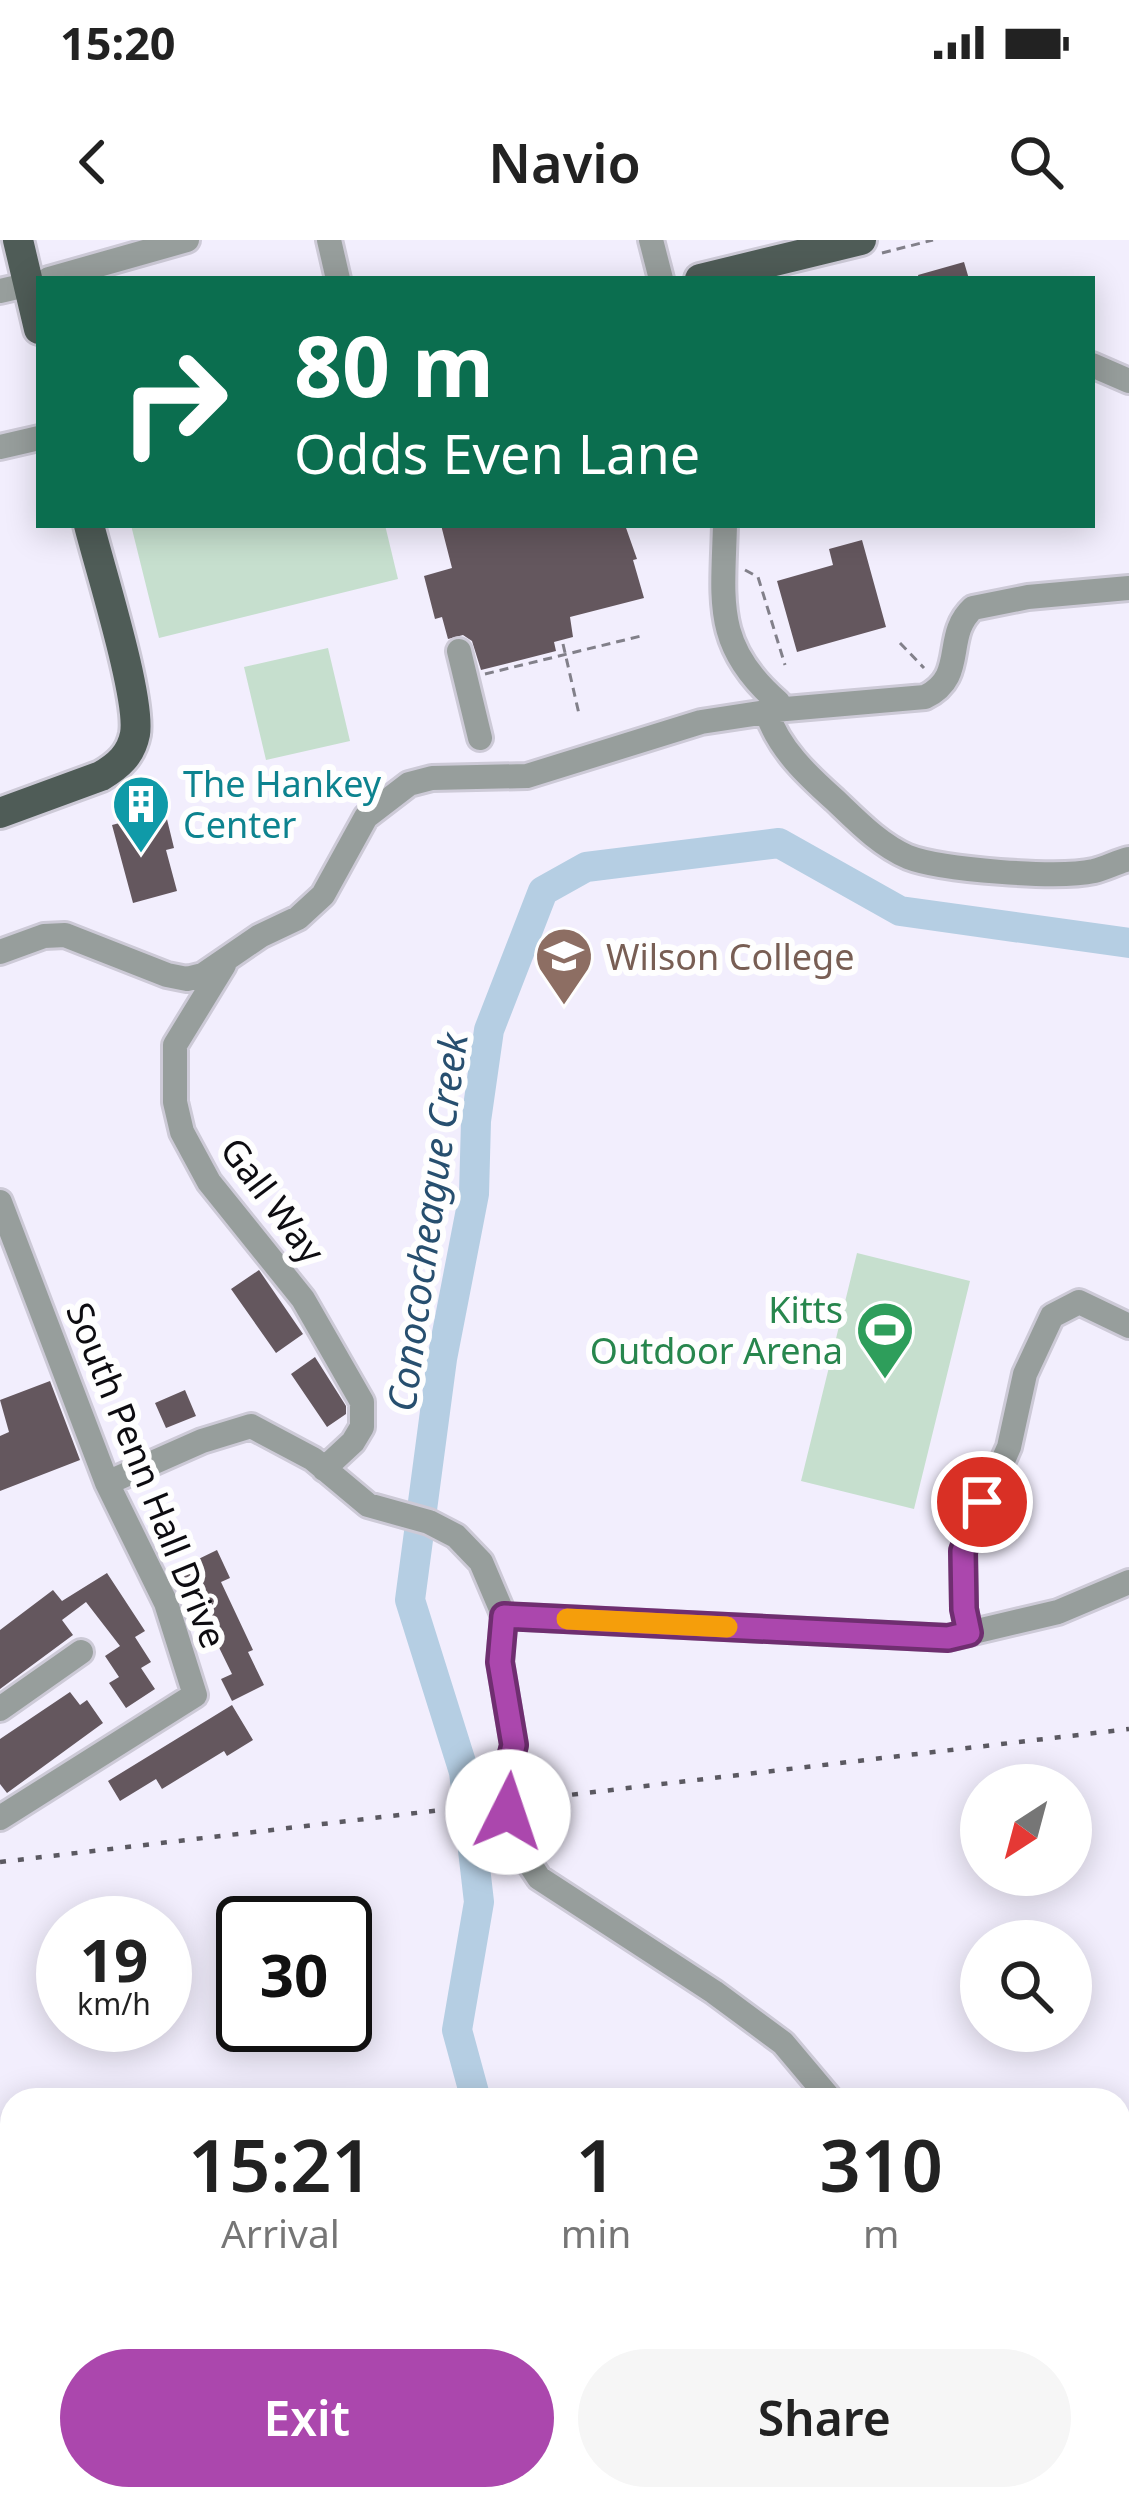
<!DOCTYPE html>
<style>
body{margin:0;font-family:"Noto Sans",sans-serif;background:#f6f6f6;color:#222;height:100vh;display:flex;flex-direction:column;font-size:45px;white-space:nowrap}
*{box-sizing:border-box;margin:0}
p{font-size:39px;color:#767676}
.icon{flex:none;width:66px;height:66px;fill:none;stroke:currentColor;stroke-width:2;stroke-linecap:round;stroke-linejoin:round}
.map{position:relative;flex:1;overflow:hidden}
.details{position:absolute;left:0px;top:1848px;width:1131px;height:423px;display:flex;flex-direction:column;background:#fff;border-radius:36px 36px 0 0;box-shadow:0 6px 30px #0003}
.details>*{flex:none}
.guide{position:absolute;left:36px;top:36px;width:1059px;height:252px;border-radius:0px;box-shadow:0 6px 30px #0003;background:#0b6e4f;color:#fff;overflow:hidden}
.needle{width:78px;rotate:216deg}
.buttons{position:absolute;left:960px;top:1524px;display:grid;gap:24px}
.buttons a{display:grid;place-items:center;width:132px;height:132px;border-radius:50%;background:#fff;box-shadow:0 6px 30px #0003;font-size:60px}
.speed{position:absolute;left:36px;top:1656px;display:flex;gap:24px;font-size:60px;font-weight:700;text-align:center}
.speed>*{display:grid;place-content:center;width:156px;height:156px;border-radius:50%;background:#fff;box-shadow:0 6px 30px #0003;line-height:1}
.speed small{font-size:30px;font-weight:400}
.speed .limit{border:6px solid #111;border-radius:18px;background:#fff;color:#111}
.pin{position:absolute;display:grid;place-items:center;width:102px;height:102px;color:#fff;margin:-51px;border:6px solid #fff;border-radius:50%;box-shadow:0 3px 12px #0007}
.me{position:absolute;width:132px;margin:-66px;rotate:4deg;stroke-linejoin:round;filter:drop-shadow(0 0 9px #0008)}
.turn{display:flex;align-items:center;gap:42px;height:252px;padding:0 60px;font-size:54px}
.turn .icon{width:156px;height:156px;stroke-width:2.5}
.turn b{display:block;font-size:84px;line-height:102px}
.eta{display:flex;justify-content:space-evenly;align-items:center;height:204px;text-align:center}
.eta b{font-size:72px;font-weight:600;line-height:84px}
.action{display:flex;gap:24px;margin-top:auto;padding:24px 60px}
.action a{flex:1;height:138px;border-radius:72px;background:#ab47ad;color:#fff;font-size:48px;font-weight:600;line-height:138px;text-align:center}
.action a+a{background:#f6f6f6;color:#222}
.status{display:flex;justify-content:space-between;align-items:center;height:84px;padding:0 60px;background:#fff;direction:ltr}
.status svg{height:33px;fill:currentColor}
header{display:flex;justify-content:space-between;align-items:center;height:156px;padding:0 60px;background:#fff;font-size:54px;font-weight:600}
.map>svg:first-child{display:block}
.green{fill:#c6dfce}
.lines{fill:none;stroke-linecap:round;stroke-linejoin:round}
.river{stroke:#b5cee3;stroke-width:30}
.building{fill:#64575e}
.minor-casing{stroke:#cdcad7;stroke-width:30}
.major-casing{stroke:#cdcad7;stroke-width:36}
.path{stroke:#82808a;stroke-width:3;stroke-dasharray:9 6;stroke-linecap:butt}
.minor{stroke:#979e9c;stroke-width:24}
.major{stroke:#4f5c57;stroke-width:30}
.rail{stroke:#5b5961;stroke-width:4.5;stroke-dasharray:6 12;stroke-linecap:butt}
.route-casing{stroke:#6f2e70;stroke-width:30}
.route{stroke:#ab47ad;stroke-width:21}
.slow{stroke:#f59e0b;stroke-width:21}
.labels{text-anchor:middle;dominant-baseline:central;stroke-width:12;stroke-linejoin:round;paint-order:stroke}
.culture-label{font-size:36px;fill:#0d838f;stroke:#fefefe;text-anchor:start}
.education-label{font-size:36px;fill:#785e54;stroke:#fefefe;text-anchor:start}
.street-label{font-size:36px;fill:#0d0c11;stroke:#fefefe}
.leisure-label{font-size:36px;fill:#27864d;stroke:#fefefe;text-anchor:end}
.water-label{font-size:39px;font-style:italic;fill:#274f6f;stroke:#fefefe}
</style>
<div class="status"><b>15:20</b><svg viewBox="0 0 49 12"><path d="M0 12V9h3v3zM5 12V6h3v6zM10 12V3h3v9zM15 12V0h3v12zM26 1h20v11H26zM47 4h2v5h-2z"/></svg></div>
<header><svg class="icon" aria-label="back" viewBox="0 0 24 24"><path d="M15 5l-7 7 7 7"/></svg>Navio<svg class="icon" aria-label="search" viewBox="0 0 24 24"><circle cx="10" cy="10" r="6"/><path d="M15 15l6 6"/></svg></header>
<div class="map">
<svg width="1129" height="2270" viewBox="0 0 1129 2270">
<rect width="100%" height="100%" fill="#f2eefd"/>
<path class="green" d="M131,285H385L398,339L159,398Z
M328,408L350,501L266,520L244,427Z
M857,1013L970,1041L914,1269L801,1241Z"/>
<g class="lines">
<path class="river" d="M476,1860L457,1790L479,1662L464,1532L410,1360L442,1119L474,954L476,881L489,790L543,651L586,627L779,603L900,671L1129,703
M271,2270L281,2259"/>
</g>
<path class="building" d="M964,22L969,39H919L918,35Z
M441,285H625L637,319L633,320L644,358L570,377L573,397L554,402L556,411L481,430L472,401L463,395L448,399L442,377L435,379L424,336L452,328Z
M862,300L886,387L797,412L777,341L833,325L829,309Z
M165,571L174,608L166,610L177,651L133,663L112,585Z
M259,1030L303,1094L276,1113L231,1049Z
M315,1117L346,1166V1174L327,1187L291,1134Z
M50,1141L80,1220L0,1251V1196L9,1192L0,1160Z
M185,1150L196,1176L166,1188L155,1163Z
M217,1310L230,1338L221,1342L253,1410L248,1412L264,1445L232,1461L221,1439L232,1434L180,1328Z
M107,1333L145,1391L135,1397L151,1422L141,1428L155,1449L126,1468L109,1443L119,1437L105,1416L120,1406L86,1362L62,1380L73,1395L0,1449V1390L53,1350L62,1361Z
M70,1452L80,1465L87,1460L103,1483L7,1553L0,1544V1499Z
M232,1465L253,1500L227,1516L224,1511L162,1549L156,1539L120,1561L108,1541Z"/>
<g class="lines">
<g class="minor-casing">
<path id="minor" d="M329,0L338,39
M651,0L661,39
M49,39L187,0
M0,51L39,42
M1092,125L1129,141
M0,207L39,198
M725,285C723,361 713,406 778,462
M459,411L480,498
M767,473C779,509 807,535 835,560C857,581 880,605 908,617C941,630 1058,639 1094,631C1106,628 1117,622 1129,619
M0,712L44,696L65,695L167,735L187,739L203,735L260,696L298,678L323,655L366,577L409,544L432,538L527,536L701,482L786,469L925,457C968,436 942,396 973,368L1028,357L1129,348
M224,725L175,805V862L182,892L209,942L303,1059L362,1162V1187L353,1202L324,1229
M0,962L107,1243L166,1363L195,1455L0,1578
M107,1243L202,1201L251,1186L313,1219L368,1265L429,1282L456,1296L481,1322L504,1376L500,1422L514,1505L505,1542L510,1594L539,1638L714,1752L783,1803L831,1860
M504,1376L948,1398L1058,1372L1129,1342
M969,1393L964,1369L963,1311L1009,1207L1025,1134L1052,1076L1079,1062L1129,1086
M0,1469L81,1412
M857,2270V2259"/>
</g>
<g class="major-casing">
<path id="major" d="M18,0L39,89
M700,39L861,0
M0,573L101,536C118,526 131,515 135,494C141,458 100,329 89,285"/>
</g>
<path class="path" d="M882,13L933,0
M745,330L758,337L785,425
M900,403L924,428
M563,404L579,474
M485,434L641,396"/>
<use href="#minor" class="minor"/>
<use href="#major" class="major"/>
<path class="rail" d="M0,1622L1129,1489"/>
</g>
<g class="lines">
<g class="route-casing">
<path id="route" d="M508,1572L505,1542L514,1505L500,1422L504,1376L948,1398L969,1393L964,1369L963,1311L982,1262"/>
</g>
<use href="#route" class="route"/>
<path class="slow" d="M567,1379L727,1387"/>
</g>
<defs>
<g id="building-pin" transform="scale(3)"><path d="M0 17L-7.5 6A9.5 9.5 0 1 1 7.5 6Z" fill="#0f9aa8" stroke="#fefefe"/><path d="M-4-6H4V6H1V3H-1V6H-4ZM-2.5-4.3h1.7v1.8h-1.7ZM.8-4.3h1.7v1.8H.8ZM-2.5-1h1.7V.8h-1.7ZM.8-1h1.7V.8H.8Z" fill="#fff"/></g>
<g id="university-pin" transform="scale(3)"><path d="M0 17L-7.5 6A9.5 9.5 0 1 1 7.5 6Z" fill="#8d6e63" stroke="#fefefe"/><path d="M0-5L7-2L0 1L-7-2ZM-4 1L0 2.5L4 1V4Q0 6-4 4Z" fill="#fff"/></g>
<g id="stadium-pin" transform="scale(3)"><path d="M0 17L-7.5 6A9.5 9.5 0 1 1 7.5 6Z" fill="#2e9e5b" stroke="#fefefe"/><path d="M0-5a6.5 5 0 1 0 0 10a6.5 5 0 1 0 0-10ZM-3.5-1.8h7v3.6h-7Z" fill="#fff"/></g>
</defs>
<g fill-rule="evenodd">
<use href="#building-pin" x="141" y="564"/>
<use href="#university-pin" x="564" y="716"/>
<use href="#stadium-pin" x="885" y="1090"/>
</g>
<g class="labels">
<g class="culture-label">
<text x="183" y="543">The Hankey<tspan x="183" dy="41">Center</tspan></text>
</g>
<g class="education-label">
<text x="606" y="716">Wilson College</text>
</g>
<g class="street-label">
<text transform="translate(273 960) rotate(53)">Gall Way</text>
<text transform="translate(147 1235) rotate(68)">South Penn Hall Drive</text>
</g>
<g class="leisure-label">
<text x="843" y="1069">Kitts<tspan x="843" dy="41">Outdoor Arena</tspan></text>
</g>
<g class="water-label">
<text transform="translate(426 982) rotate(-82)">Conococheague Creek</text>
</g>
</g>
</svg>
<div class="buttons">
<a><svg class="needle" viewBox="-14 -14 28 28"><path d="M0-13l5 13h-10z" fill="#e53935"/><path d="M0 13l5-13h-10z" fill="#767676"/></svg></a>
<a><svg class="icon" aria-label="search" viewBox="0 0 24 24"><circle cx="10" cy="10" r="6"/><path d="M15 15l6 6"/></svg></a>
</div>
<div class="speed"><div>19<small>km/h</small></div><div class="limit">30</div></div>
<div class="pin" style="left:982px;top:1262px;background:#d93025"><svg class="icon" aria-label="arrive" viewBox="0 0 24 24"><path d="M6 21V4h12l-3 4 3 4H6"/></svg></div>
<svg class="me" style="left:508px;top:1572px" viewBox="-20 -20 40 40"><circle r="19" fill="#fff"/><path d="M0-13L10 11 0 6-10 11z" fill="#ab47ad"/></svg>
<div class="guide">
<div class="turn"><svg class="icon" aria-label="right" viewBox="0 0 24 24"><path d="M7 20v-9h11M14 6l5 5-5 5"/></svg><div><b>80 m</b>Odds Even Lane</div></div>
</div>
<section class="details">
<div class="eta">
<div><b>15:21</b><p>Arrival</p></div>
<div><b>1</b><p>min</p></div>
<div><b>310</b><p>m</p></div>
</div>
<div class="action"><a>Exit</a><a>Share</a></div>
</section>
</div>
